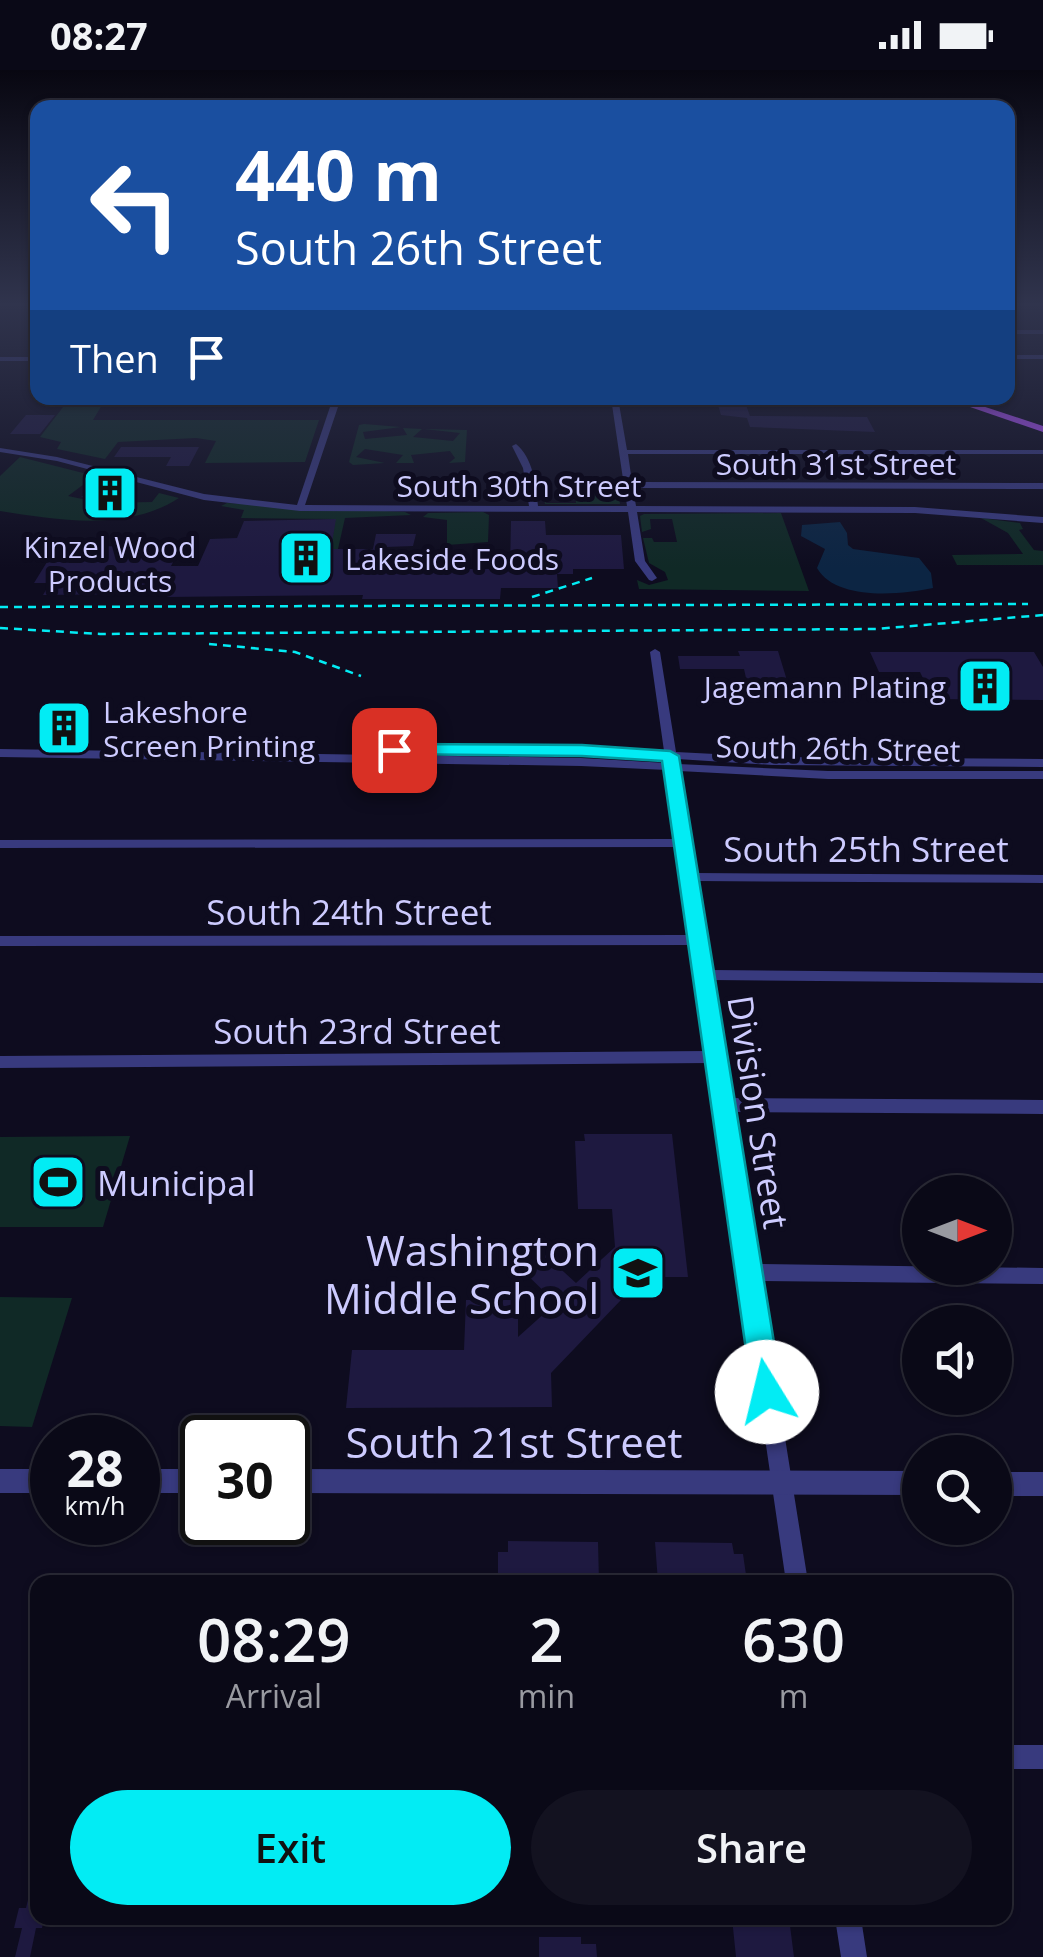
<!DOCTYPE html>
<style>
body{margin:0;font-family:"Open Sans",sans-serif;background:#131220;color:#f1f3f6;height:100vh;display:flex;flex-direction:column;font-size:38px;white-space:nowrap}
*{box-sizing:border-box;margin:0}
p{font-size:32px;color:#999aa1}
.icon{flex:none;width:55px;height:55px;fill:none;stroke:currentColor;stroke-width:2;stroke-linecap:round;stroke-linejoin:round}
.map{position:relative;flex:1;overflow:hidden}
.details{position:absolute;left:30px;top:1505px;width:982px;height:350px;display:flex;flex-direction:column;background:#0a0917;border-radius:20px;box-shadow:0 2px 8px #0004,0 0 0 2px #2a2a36}
.details>*{flex:none}
.banner{position:absolute;left:30px;top:30px;width:985px;height:305px;border-radius:20px;box-shadow:0 2px 8px #0004,0 0 0 2px #2a2a36;background:#1a4fa0;color:#fff;overflow:hidden}
.needle{width:65px;rotate:90deg}
.tools{position:absolute;left:902px;top:1105px;display:grid;gap:20px}
.tools a{display:grid;place-items:center;width:110px;height:110px;border-radius:50%;background:#0a0917;box-shadow:0 2px 8px #0004,0 0 0 2px #2a2a36;font-size:50px}
.speed{position:absolute;left:30px;top:1345px;display:flex;gap:20px;font-size:50px;font-weight:700;text-align:center}
.speed>*{display:grid;place-content:center;width:130px;height:130px;border-radius:50%;background:#0a0917;box-shadow:0 2px 8px #0004,0 0 0 2px #2a2a36;line-height:1}
.speed small{font-size:25px;font-weight:400}
.speed .limit{border:5px solid #111;border-radius:15px;background:#fff;color:#111}
.pin{position:absolute;display:grid;place-items:center;width:85px;height:85px;color:#fff;margin:-42px;border-radius:20px;box-shadow:0 5px 15px #0006}
.me{position:absolute;width:110px;margin:-55px;rotate:351deg;stroke-linejoin:round;filter:drop-shadow(0 0 8px #0008)}
.turn{display:flex;align-items:center;gap:35px;height:210px;padding:0 40px;font-size:45px}
.turn .icon{width:130px;height:130px;stroke-width:2.5}
.turn b{display:block;font-size:70px;line-height:85px}
.then{display:flex;align-items:center;height:95px;padding:0 40px;background:#0003;gap:20px;font-size:38px}
.eta{display:flex;justify-content:space-evenly;align-items:center;height:170px;text-align:center}
.eta b{font-size:60px;font-weight:600;line-height:70px}
.action{display:flex;gap:20px;margin-top:auto;padding:20px 40px}
.action a{flex:1;height:115px;border-radius:60px;background:#02ecf4;color:#111;font-size:40px;font-weight:600;line-height:115px;text-align:center}
.action a+a{background:#131220;color:#f1f3f6}
.status{display:flex;justify-content:space-between;align-items:center;height:70px;padding:0 50px;background:#0a0917;direction:ltr}
.status svg{height:28px;fill:currentColor}
.map>svg:first-child{display:block}
.green{fill:#102926}
.water{fill:#0c2543}
.building{fill:#1e1940}
.lines{fill:none;stroke-linecap:round;stroke-linejoin:round}
.minor{fill:#383a7e;fill-rule:evenodd}
.tertiary{fill:#383a7e;fill-rule:evenodd}
.primary{fill:#b252fe;fill-rule:evenodd}
.rail{stroke:#02ecf4;stroke-width:2.5;stroke-dasharray:8 6;stroke-linecap:butt}
.route{fill:#02ecf4;stroke:#01999f;stroke-width:2.5}
.labels{text-anchor:middle;dominant-baseline:central;stroke-width:10;stroke-linejoin:round;paint-order:stroke}
.far-street-label{font-size:30px;fill:#cdcbff;stroke:#0e0c1f}
.far-poi-label{font-size:30px;fill:#cdcbff;stroke:#0e0c1f;text-anchor:start}
.street-label{font-size:35px;fill:#cdcbff;stroke:#0e0c1f}
.poi-label{font-size:35px;fill:#cdcbff;stroke:#0e0c1f;text-anchor:start}
.near-poi-label{font-size:42px;fill:#cdcbff;stroke:#0e0c1f;text-anchor:end}
.near-street-label{font-size:42px;fill:#cdcbff;stroke:#0e0c1f}
</style>
<div class="status"><b>08:27</b><svg viewBox="0 0 49 12"><path d="M0 12V9h3v3zM5 12V6h3v6zM10 12V3h3v9zM15 12V0h3v12zM26 1h20v11H26zM47 4h2v5h-2z"/></svg></div>
<div class="map">
<svg width="1043" height="1887" viewBox="0 0 1043 1887">
<rect width="100%" height="100%" fill="#0e0c1f"/>
<path class="green" d="M70,328H100L96,333L102,335L93,350H319L305,392L205,393L216,371L196,368L118,372L105,389L57,379L61,372L40,367Z
M364,354L401,357L363,362L365,369L407,365L403,358L422,359L413,367L453,371L460,363L424,359L467,360L465,392L449,393L455,388L450,381L411,385L414,393H448H388H396L403,385L365,379L356,387L385,393L353,395L349,392L359,355Z
M20,387L95,406L68,426L101,433L152,432L159,423L179,428C126,462 59,450 0,441V406Z
M574,409H587L588,417H618L620,434H545L543,424L546,433H576Z
M227,433L405,442L411,445L345,448L338,479H331L335,449L241,448L244,440L221,436Z
M483,442L489,445L488,472L447,475V450L423,447L428,443Z
M781,443L809,521L639,519L637,510L649,515L668,510L665,502L649,493L643,468H652L654,472H677L672,449H650L651,459L642,462L640,446L644,444Z
M981,448L1020,453L1023,459L1019,460L1034,480L1043,481V495H957L952,485L1023,484L1008,463Z
M130,1066L103,1157H0V1067Z
M0,1227L72,1228L32,1357L0,1356Z"/>
<path class="water" d="M840,452L847,463L848,475L853,479L919,488L931,503L933,518C900,525 836,531 817,498L825,479L801,466L802,455Z"/>
<path class="building" d="M718,335H746L750,346L867,347L875,362L750,357L747,348L721,345Z
M26,345H55L40,364H10Z
M121,377H199L189,396H166L171,387H114Z
M103,415L137,425L124,432L81,427Z
M336,449L331,479H373L376,464H416L413,476L386,477L382,499H510L511,451H545L546,465H621L624,499H573V504H557L558,518H501L500,529H362L363,525L167,527L171,518H129L126,524L43,525L50,513H34L47,492H74L84,476L181,477L171,496H198L210,469L237,468L244,451Z
M738,581H778L789,617H748L744,599H680L678,586H740Z
M870,582H1034L1043,597V630L933,629L920,602H879Z
M47,651H89L82,664H40Z
M584,1064H672L688,1207H643L551,1303L552,1337L346,1338L352,1280H464L466,1230H518V1267L556,1233L521,1199L541,1181L576,1213L615,1177L612,1139H578L575,1071H585Z
M508,1471L598,1472L599,1512H498V1482H508Z
M655,1472L732,1473L734,1484H743L747,1512H658Z
M34,1805H38V1848H44L42,1858H36L30,1887H15L22,1858H14L19,1838H26Z
M732,1848H789L794,1887H736Z
M539,1867H581V1874H596L597,1887H539Z"/>
<g class="lines">
<path class="minor" d="M1008,260H1043V264H1008Z
M1008,285H1043V289H1008Z
M0,287H38V291H0Z
M333,328H341L305,435L529,436L523,398L512,376L516,374C533,388 536,414 538,436H627L611,328H618L627,380H1043V384H628L632,412L1043,413V419L633,418L636,436L915,437L1043,447V453L915,443L637,442L645,491L657,508L652,511L649,510L635,491L628,442L300,441L204,430L57,391L0,382V378L57,387L204,424L297,435Z
M655,579L660,582L676,682L772,687L1043,689V697L772,695L677,689L678,694L828,701H1043V709H828L679,701L695,803L1043,805V813L697,811L711,900L1043,903V913L712,910L731,1028L1043,1030V1044L733,1042L757,1194L1043,1198V1214L760,1211L808,1512H786L717,1040L714,1035L716,1032L710,993L0,998V986L708,981L693,875L0,876V866L691,865L678,777L0,778V770L677,769L667,700L581,696L0,687V679L581,688L666,693L665,688L582,684L372,685L366,681L372,677L582,676L664,681L650,582Z
M1005,1675H1043V1699H1005Z
M835,1848H861L867,1887H841Z"/>
<path class="tertiary" d="M0,1399H52V1423H0Z
M138,1399H202V1423H138Z
M288,1399L920,1401V1425L288,1423Z
M995,1402H1043V1426H995Z"/>
<path class="primary" d="M944,328H958L1043,356V362Z"/>
<path class="rail" d="M532,527L592,508
M0,537L1028,534
M0,558L100,564L876,559L1043,545
M209,574L295,582L361,606"/>
</g>
<linearGradient id="sky" x2="0" y2="1"><stop stop-color="#080711"/><stop offset="0.47" stop-color="#30344d"/><stop offset="1" stop-color="#30344d" stop-opacity="0"/></linearGradient>
<rect width="1043" height="498" fill="url(#sky)"/>
<path class="route" d="M394,674L582,675L670,681L679,686L782,1322L778,1333L767,1337L756,1333L752,1322L662,691L582,686L388,684V676Z"/>
<defs>
<g id="building-square" transform="scale(2.875)"><rect x="-9" y="-9" width="18" height="18" rx="4" fill="#02ecf4" stroke="#0e0c1f"/><path d="M-4-6H4V6H1V3H-1V6H-4ZM-2.5-4.3h1.7v1.8h-1.7ZM.8-4.3h1.7v1.8H.8ZM-2.5-1h1.7V.8h-1.7ZM.8-1h1.7V.8H.8Z" fill="#111"/></g>
<g id="stadium-square" transform="scale(2.875)"><rect x="-9" y="-9" width="18" height="18" rx="4" fill="#02ecf4" stroke="#0e0c1f"/><path d="M0-5a6.5 5 0 1 0 0 10a6.5 5 0 1 0 0-10ZM-3.5-1.8h7v3.6h-7Z" fill="#111"/></g>
<g id="school-square" transform="scale(2.875)"><rect x="-9" y="-9" width="18" height="18" rx="4" fill="#02ecf4" stroke="#0e0c1f"/><path d="M0-5L7-2L0 1L-7-2ZM-4 1L0 2.5L4 1V4Q0 6-4 4Z" fill="#111"/></g>
</defs>
<g fill-rule="evenodd">
<use href="#building-square" x="110" y="423"/>
<use href="#building-square" x="306" y="488"/>
<use href="#building-square" x="985" y="616"/>
<use href="#building-square" x="64" y="658"/>
<use href="#stadium-square" x="58" y="1112"/>
<use href="#school-square" x="638" y="1203"/>
</g>
<g class="labels">
<g class="far-street-label">
<text x="836" y="393">South 31st Street</text>
<text x="519" y="415">South 30th Street</text>
<text transform="translate(838 678) rotate(1)">South 26th Street</text>
</g>
<g class="far-poi-label">
<text x="110" y="476" text-anchor="middle">Kinzel Wood<tspan x="110" dy="34">Products</tspan></text>
<text x="345" y="488">Lakeside Foods</text>
<text x="946" y="616" text-anchor="end">Jagemann Plating</text>
<text x="103" y="641">Lakeshore<tspan x="103" dy="34">Screen Printing</tspan></text>
</g>
<g class="street-label">
<text x="866" y="778">South 25th Street</text>
<text x="349" y="841">South 24th Street</text>
<text x="357" y="960">South 23rd Street</text>
<text transform="translate(759 1042) rotate(81)">Division Street</text>
</g>
<g class="poi-label">
<text x="97" y="1112">Municipal</text>
</g>
<g class="near-poi-label">
<text x="599" y="1179">Washington<tspan x="599" dy="48">Middle School</tspan></text>
</g>
<g class="near-street-label">
<text x="514" y="1371">South 21st Street</text>
</g>
</g>
</svg>
<div class="tools">
<a><svg class="needle" viewBox="-14 -14 28 28"><path d="M0-13l5 13h-10z" fill="#e53935"/><path d="M0 13l5-13h-10z" fill="#999aa1"/></svg></a>
<a><svg class="icon" aria-label="sound" viewBox="0 0 24 24"><path d="M4 9h4l5-4v14l-5-4H4zM17 9q2 3 0 6"/></svg></a>
<a><svg class="icon" aria-label="search" viewBox="0 0 24 24"><circle cx="10" cy="10" r="6"/><path d="M15 15l6 6"/></svg></a>
</div>
<div class="speed"><div>28<small>km/h</small></div><div class="limit">30</div></div>
<div class="pin" style="left:394px;top:680px;background:#d93025"><svg class="icon" aria-label="arrive" viewBox="0 0 24 24"><path d="M6 21V4h12l-3 4 3 4H6"/></svg></div>
<svg class="me" style="left:767px;top:1322px" viewBox="-20 -20 40 40"><circle r="19" fill="#fff"/><path d="M0-13L10 11 0 6-10 11z" fill="#02ecf4"/></svg>
<div class="banner">
<div class="turn"><svg class="icon" aria-label="left" viewBox="0 0 24 24"><path d="M17 20v-9H6M10 6l-5 5 5 5"/></svg><div><b>440 m</b>South 26th Street</div></div>
<div class="then">Then<svg class="icon" aria-label="arrive" viewBox="0 0 24 24"><path d="M6 21V4h12l-3 4 3 4H6"/></svg></div>
</div>
<section class="details">
<div class="eta">
<div><b>08:29</b><p>Arrival</p></div>
<div><b>2</b><p>min</p></div>
<div><b>630</b><p>m</p></div>
</div>
<div class="action"><a>Exit</a><a>Share</a></div>
</section>
</div>
